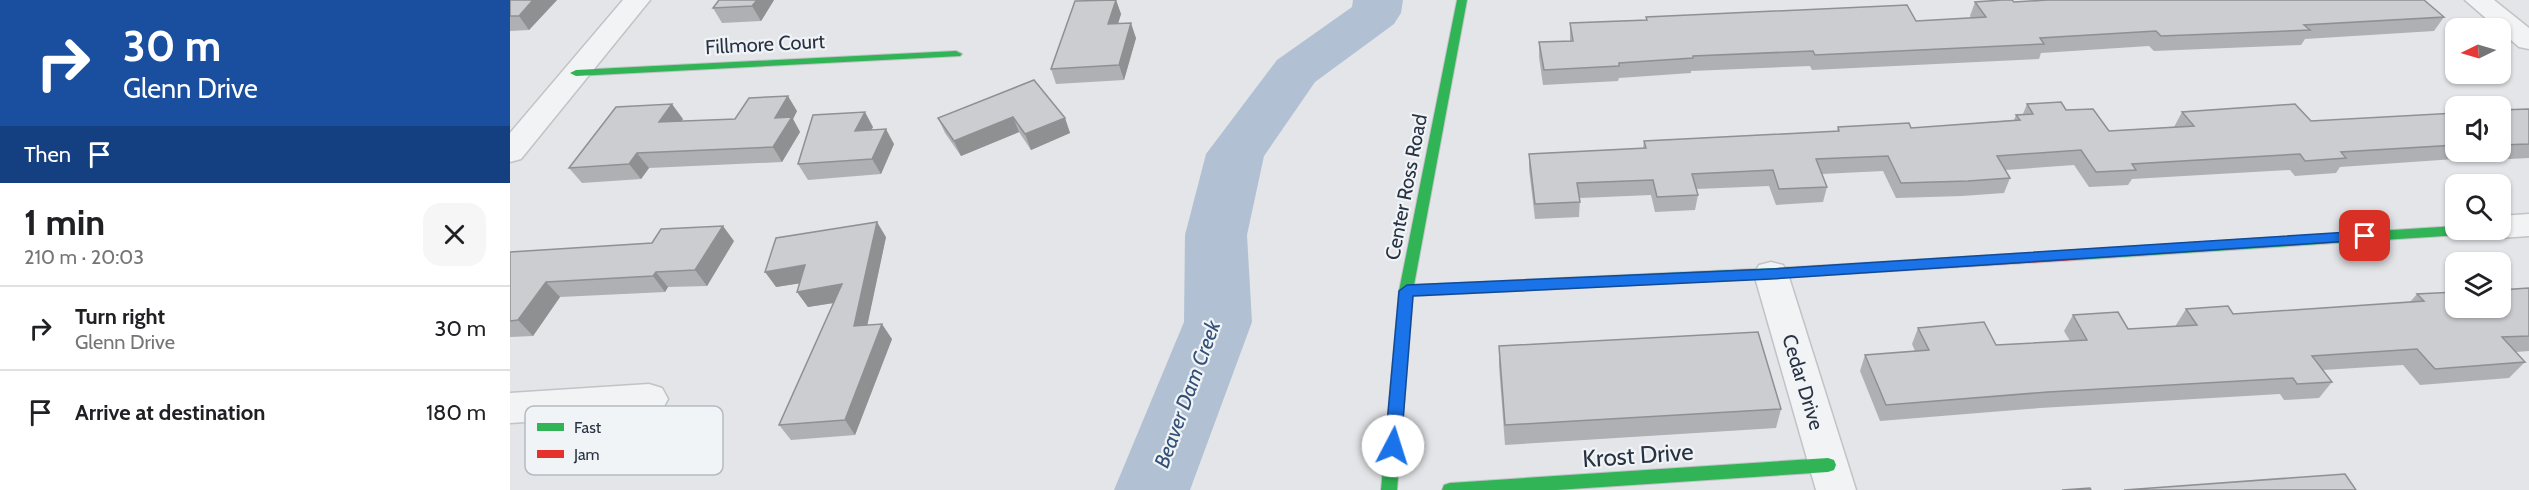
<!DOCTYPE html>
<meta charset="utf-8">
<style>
body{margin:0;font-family:Cabin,sans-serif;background:#f6f6f6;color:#202124;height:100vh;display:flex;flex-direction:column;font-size:22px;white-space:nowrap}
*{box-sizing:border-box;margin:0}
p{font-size:20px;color:#757577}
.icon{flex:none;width:33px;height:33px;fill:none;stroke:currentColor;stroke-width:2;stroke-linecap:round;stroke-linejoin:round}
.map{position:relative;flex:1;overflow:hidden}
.side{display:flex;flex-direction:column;background:#fff;width:510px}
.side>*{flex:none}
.hud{background:#1a4fa0;color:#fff;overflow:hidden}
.needle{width:39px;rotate:265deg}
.fabs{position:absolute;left:1935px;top:18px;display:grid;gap:12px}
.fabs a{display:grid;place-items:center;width:66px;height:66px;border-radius:12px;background:#fff;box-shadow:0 2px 4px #0004;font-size:30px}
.pin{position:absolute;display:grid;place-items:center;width:51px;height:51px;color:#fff;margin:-26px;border-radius:12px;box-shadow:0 3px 9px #0006}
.me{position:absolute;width:66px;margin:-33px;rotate:5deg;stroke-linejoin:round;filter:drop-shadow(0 0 4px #0008)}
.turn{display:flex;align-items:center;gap:21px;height:126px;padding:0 24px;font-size:27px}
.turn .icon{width:78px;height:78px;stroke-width:2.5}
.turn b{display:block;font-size:42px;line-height:51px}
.then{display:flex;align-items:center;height:57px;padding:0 24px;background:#0003;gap:12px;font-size:22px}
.round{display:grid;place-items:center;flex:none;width:63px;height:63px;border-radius:18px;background:#f6f6f6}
.overview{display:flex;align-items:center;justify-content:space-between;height:102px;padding:0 24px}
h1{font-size:36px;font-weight:700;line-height:45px}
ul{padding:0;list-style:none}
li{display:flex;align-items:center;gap:18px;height:84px;padding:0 24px;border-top:2px solid #e0e0e0}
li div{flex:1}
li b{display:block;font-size:22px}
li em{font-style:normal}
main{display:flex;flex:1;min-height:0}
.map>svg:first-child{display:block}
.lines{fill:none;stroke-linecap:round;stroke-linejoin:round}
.river{fill:#b1c1d3;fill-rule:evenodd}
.street-casing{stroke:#c1c3c6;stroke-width:3}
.fast-casing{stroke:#c1c3c6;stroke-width:2}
.jam-casing{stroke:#c1c3c6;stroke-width:2}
.street{fill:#f2f3f5;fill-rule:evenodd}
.fast{fill:#30b455;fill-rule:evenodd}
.jam{fill:#e5322d;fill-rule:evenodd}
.wall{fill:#afb0b3}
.shaded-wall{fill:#8f9092}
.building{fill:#cccdd0;stroke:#8f9092;stroke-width:1.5}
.route{fill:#1a73e8;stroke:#114b97;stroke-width:1.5}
.labels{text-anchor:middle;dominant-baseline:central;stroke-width:4.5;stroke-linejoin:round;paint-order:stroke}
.street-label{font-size:20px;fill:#293242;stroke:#f1f4f7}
.water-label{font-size:21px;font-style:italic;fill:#335077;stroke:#f1f4f7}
.near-street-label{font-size:24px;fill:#293242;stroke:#f1f4f7}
.key{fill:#f1f4f7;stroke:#b5bac1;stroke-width:1.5}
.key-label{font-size:16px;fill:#293242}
</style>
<main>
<section class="side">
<div class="hud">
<div class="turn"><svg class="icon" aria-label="right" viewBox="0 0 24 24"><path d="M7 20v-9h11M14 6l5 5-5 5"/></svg><div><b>30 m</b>Glenn Drive</div></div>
<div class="then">Then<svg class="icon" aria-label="arrive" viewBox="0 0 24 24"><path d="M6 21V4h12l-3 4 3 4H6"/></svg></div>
</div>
<div class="overview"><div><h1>1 min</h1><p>210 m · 20:03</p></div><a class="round"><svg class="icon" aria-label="close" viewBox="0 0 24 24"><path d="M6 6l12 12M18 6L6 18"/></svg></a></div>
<ul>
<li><svg class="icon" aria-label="right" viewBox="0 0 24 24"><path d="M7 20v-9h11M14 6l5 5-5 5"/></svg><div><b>Turn right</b><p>Glenn Drive</p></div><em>30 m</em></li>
<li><svg class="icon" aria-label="arrive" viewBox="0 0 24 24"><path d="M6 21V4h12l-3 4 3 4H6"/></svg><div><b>Arrive at destination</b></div><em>180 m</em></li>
</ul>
</section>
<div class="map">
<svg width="2019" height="490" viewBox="0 0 2019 490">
<rect width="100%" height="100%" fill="#e3e5e8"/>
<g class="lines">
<path class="river" d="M843,0H893L891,13L884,24L805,82L754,156L737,235L742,322L680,490H604L674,322L675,235L696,154L767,60L842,7Z"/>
<g class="street-casing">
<path id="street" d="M113,0H140L11,159L0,162V133Z
M1955,0H1984L2019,28V49L2009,47Z
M2019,214V236L1990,238L1979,235L1975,230H1990V216Z
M1261,262L1273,265L1278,274L1346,490H1306L1244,274L1249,265Z
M139,384L152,388L158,399L152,410L139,414L0,423V393Z"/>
</g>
<g class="fast-casing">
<path id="fast" d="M947,0H957L904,285L1286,267L1293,272L1286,277L903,296L887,490H871L889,291Z
M446,51L452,54L450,56L66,76L60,73L66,70Z
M1946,226V230H1957L1950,235L1566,260L1559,255L1566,250Z
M1318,458L1324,460L1326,465L1324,470L1318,472L1046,490H932L934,485L940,483Z"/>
</g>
<g class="jam-casing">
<path id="jam" d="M1566,250L1573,255L1566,260L1286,277L1279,272L1286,267Z"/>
</g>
<use href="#street" class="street"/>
<use href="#fast" class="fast"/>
<use href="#jam" class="jam"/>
</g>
<path class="wall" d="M0,0H47L19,30L0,31Z
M209,0H264L251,21L212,23L203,8Z
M606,0L611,14L608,24L626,38L614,80L546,84L541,69Z
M1465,2H1504L1934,17L1924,31L1795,39L1791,45L1644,51L1639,46L1531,53L1529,59L1302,70L1300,66L1181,71V73L1109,78L1108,81L1033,85L1029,57V42L1060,41V23L1136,20V17L1406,21L1461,18L1460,16Z
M1517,104L1556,110L1599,131L1664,127L1672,112L1801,121L1946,113V152H1990V110L2019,109V158L1962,161L1959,158L1830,167L1826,173L1785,176L1780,170L1622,179L1618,185L1579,187L1564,165L1495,170L1500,178L1494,193L1452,196L1386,198L1373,171L1312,174L1317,187L1313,202L1266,205L1259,186L1186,189L1188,195L1185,210L1145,212L1141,195L1070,198L1069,217L1025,219L1019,169V154L1133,148L1134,141L1327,131L1328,127L1401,128L1504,120L1506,115L1513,114Z
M287,111L283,119L290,132L272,162L139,168L131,179L72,183L59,168L173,119L171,121L225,119Z
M428,118H555L560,133L521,150L509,132L451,156L435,133Z
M363,127L361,130L384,144L371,174L298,180L288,164Z
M376,237L357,325L382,339L345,435L281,440L269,425L324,303L298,307L287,292L290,283L266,287Z
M224,241L197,286L158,287L155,292L50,297L23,336L0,337V252Z
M2019,288V351L2006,352L2015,362L1999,378L1910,385L1893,365L1813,370L1822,382L1809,398L1774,400L1770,394L1530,408L1370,421L1350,371L1355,355L1405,351L1402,344L1408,328L1486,345L1560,341L1554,331L1563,315L1618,329L1666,326V325L1676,309L1723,314L1900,302L1907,294Z
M989,346L1271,409L1266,428L995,445L989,366Z"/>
<path class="shaded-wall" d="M23,0H47L19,30L9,16Z
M247,0H264L251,21L242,6Z
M606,0L611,14L603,39L598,24Z
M621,23L626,38L614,80L609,65Z
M278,96L287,111L283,119L290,132L272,162L263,147L265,118Z
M162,104L173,119L160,137L149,122Z
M355,112L363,127L353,147L345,131Z
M503,117L509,132L451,156L444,141Z
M555,118L560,133L521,150L515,134Z
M376,129L384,144L371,174L362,159Z
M127,153L139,168L131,179L119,164Z
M367,222L376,237L354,341L344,326Z
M213,226L224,241L197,286L185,270Z
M295,265L305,281L266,287L255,272Z
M146,272L158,287L155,292L143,276Z
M36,282L50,297L23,336L8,320Z
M332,284L342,300L298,307L287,292Z
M372,324L382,339L345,435L335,420Z"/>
<path class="building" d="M0,0H23L9,16H0Z
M209,0H247L242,6L203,8Z
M606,0L598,24L621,23L609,65L541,69L565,1Z
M1492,0H1502L1504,2L1538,0H1914L1934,17L1794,25L1800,30L1651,36L1646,31L1530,38L1534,44L1305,55L1303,51L1183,56V58L1109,63V66L1034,70L1029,42L1063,41L1060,23L1137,20L1136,17L1397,5L1406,21L1476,17L1465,2Z
M524,80L555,118L515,134L503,117L444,141L428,118Z
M278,96L265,118L282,117L263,147L127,153L119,164L59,168L106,107L162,104L149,122L225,119L239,98Z
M1551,102L1556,110L1583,109L1599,131L1684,126L1672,112L1785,104L1801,121L1946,113V145L1831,152L1836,158L1795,161L1790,154L1622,164L1626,170L1586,172L1571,150L1487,156L1500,178L1458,181L1391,183L1378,156L1306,159L1317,187L1269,189L1263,170L1182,174L1188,195L1147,197L1143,180L1067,183L1070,202L1025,204L1019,154L1136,148L1134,141L1329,131L1328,127L1399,123L1401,128L1510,120L1506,115L1523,114L1517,104Z
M2019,109V144L1990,145V110Z
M355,112L345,131L376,129L362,159L288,164L303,115Z
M367,222L344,326L372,324L335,420L269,425L332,284L287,292L295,265L255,272L266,238Z
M213,226L185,270L146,272L143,276L36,282L8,320L0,321V252L142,243L151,229Z
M2019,288V336L1992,337L2015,362L1925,369L1907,349L1802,356L1822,382L1787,384L1783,378L1538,392L1376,405L1355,355L1419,350L1408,328L1474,322L1486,345L1577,340L1563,315L1608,312L1618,329L1687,325L1676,309L1718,306L1723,314L1914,301L1907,294L1946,292V308H1990V290Z
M1248,332L1271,409L995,425L989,346Z
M1835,474L1846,490H1614Z
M1580,488L1581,490H1552Z"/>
<path class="route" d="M1855,231L1862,236L1855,240L1261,279L903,296L891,446L889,450L883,452L877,450L875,446L889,291L897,285L1261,269Z"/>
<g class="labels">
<g class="street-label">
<text transform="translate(255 44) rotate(-3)">Fillmore Court</text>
<text transform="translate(896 187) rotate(-79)">Center Ross Road</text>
<text transform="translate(1293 382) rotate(73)">Cedar Drive</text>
</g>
<g class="water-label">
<text transform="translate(677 394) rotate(-70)">Beaver Dam Creek</text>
</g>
<g class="near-street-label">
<text transform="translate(1128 455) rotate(-4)">Krost Drive</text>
</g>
</g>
<rect x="15" y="406" width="198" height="69" rx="9" class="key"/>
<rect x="27" y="423" width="27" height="8" fill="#30b455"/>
<rect x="27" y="450" width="27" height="8" fill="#e5322d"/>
<g class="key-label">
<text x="64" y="433">Fast</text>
<text x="64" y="460">Jam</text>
</g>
</svg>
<div class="fabs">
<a><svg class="needle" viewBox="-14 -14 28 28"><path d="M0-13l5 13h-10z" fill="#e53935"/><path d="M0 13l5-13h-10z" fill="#757577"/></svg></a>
<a><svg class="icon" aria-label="sound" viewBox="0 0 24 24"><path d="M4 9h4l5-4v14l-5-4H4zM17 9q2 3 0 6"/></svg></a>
<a><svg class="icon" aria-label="search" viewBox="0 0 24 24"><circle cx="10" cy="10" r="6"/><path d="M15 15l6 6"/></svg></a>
<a><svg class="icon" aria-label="layers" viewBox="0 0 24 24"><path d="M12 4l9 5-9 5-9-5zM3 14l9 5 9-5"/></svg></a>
</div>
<div class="pin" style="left:1855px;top:236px;background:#d93025"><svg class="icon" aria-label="arrive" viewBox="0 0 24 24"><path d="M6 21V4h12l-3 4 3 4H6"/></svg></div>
<svg class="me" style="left:883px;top:446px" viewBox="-20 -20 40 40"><circle r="19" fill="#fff"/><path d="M0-13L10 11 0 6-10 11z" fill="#1a73e8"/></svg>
</div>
</main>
